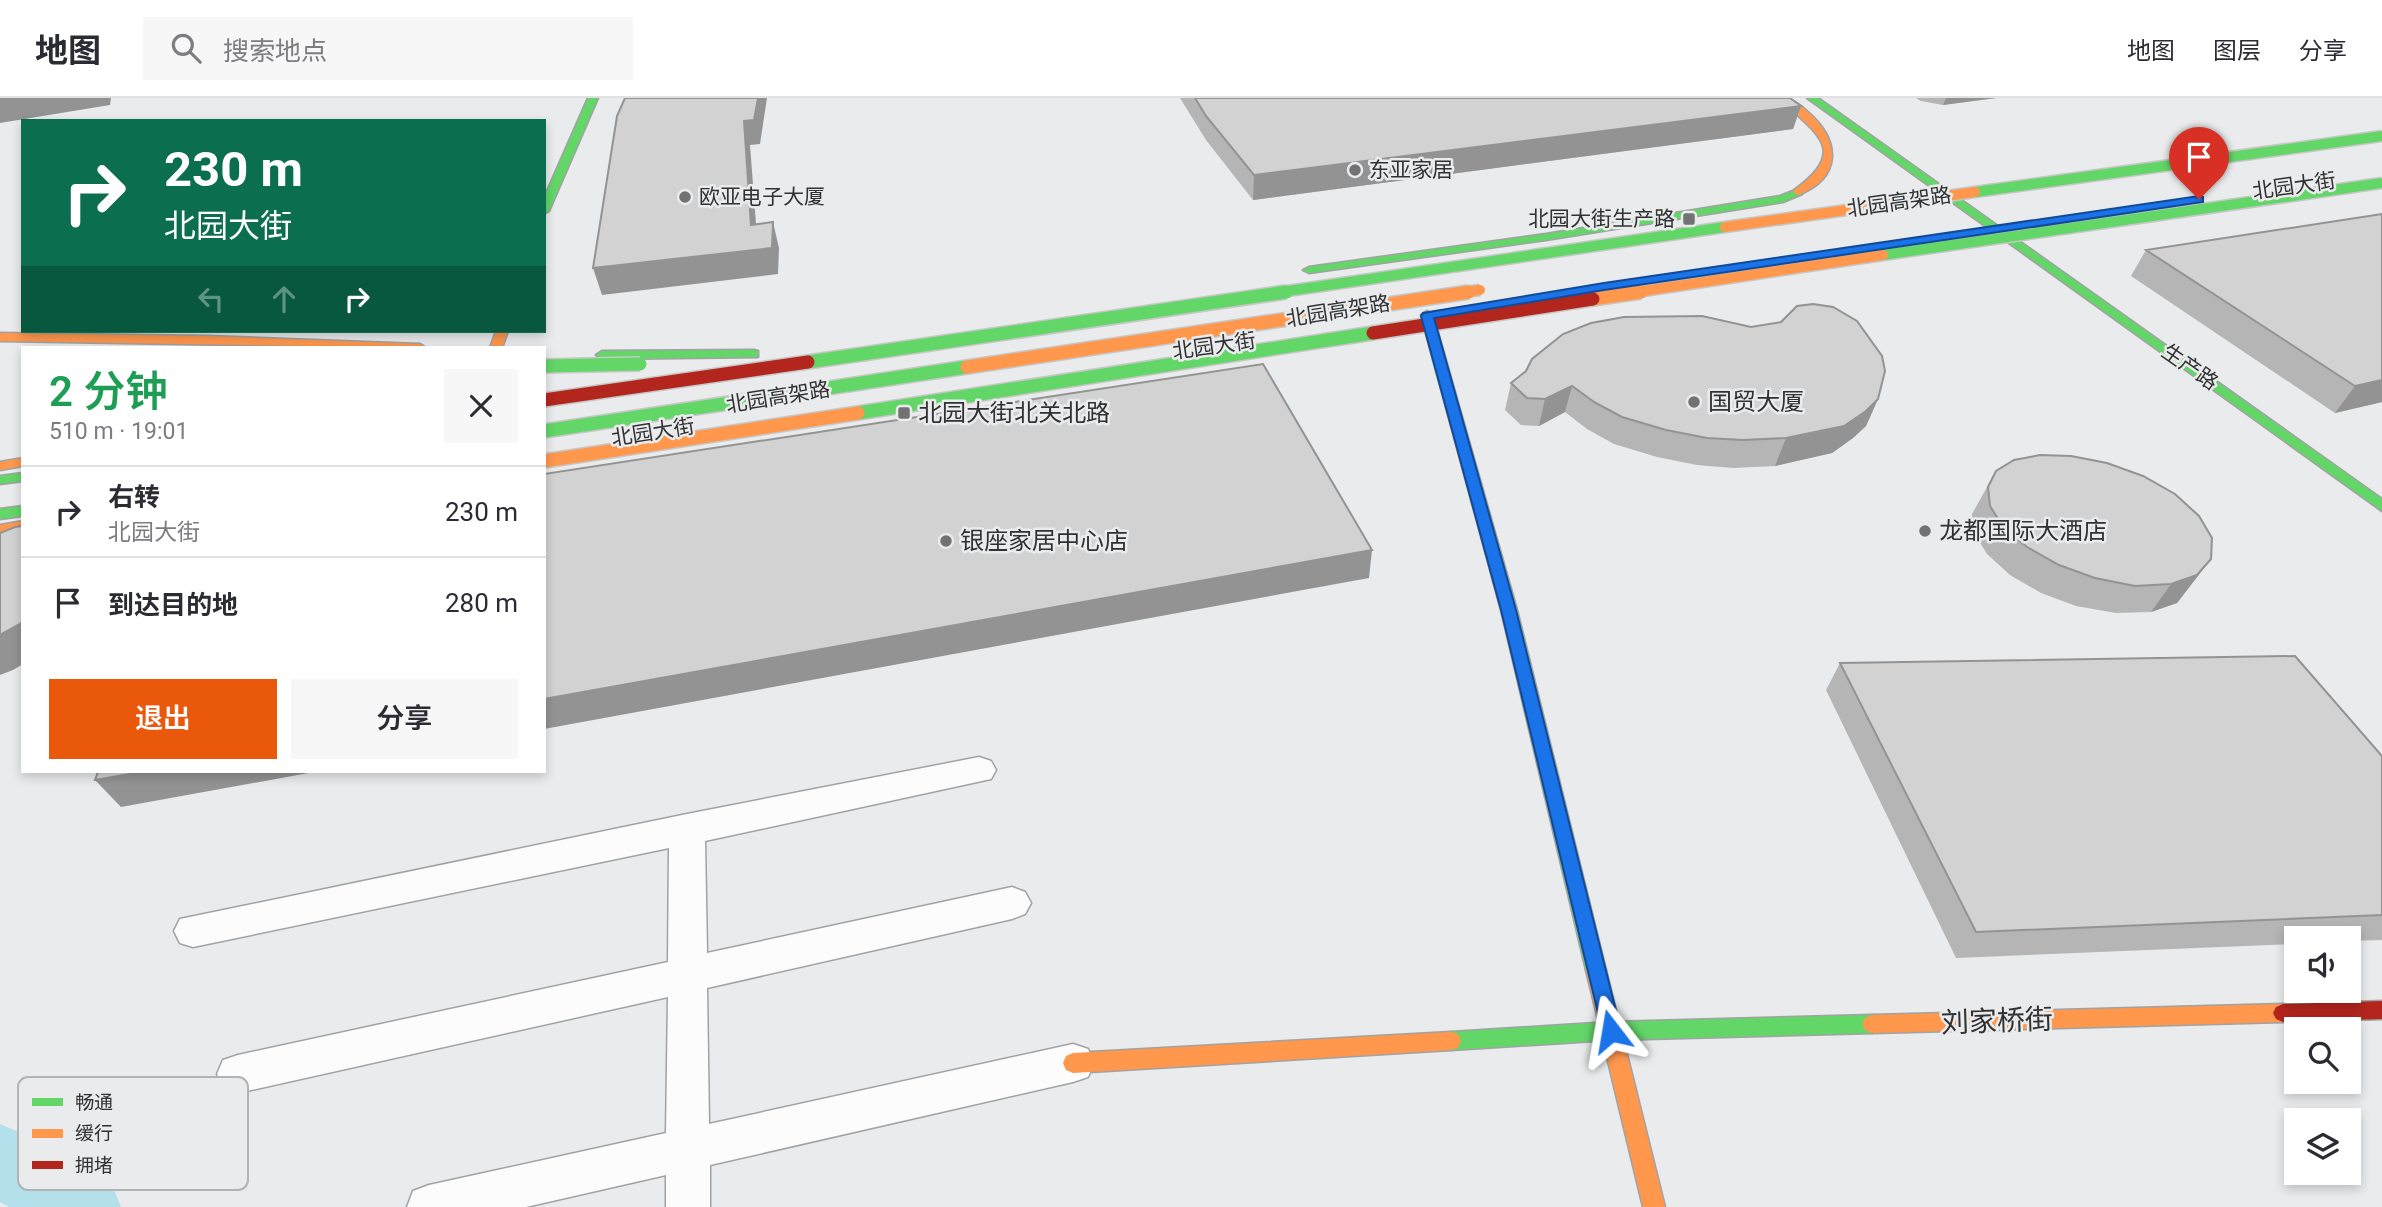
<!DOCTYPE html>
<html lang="zh">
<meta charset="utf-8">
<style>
body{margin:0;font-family:Roboto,"Noto Sans SC",sans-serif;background:#f7f7f7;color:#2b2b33;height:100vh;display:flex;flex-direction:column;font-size:26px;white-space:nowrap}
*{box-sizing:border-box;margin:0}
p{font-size:23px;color:#7c7c81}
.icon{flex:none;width:38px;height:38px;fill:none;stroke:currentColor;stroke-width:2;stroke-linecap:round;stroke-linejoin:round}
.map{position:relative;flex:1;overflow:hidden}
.details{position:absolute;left:21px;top:248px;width:525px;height:427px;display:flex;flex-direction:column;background:#fff;border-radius:0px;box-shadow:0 4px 10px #0003}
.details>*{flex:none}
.guide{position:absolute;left:21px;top:21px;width:525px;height:214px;border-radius:0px;box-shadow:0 4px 10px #0003;background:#0b6e4f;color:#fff;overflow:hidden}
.fabs{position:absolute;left:2284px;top:828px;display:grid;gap:14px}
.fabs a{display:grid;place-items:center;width:77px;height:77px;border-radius:0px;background:#fff;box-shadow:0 4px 10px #0003;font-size:35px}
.pin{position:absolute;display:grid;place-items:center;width:60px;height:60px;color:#fff;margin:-72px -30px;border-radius:50% 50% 50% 0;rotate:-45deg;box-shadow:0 0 7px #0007}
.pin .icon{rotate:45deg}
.me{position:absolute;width:77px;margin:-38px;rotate:346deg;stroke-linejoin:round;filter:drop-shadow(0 0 5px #0008)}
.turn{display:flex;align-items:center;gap:24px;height:147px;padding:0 28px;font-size:32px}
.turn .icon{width:91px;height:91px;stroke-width:2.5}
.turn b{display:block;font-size:49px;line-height:60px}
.lanes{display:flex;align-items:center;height:66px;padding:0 28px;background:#0003;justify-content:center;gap:35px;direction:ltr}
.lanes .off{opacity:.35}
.round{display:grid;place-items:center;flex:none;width:74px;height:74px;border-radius:0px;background:#f7f7f7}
.overview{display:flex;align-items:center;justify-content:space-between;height:119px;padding:0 28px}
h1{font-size:42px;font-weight:600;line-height:52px;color:#1e9e55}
.cta{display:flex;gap:14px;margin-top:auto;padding:14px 28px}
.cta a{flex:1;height:80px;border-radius:0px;background:#ea580c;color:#fff;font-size:28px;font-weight:600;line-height:80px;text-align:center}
.cta a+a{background:#f7f7f7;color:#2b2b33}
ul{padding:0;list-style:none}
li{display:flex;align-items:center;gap:21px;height:91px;padding:0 28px;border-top:2px solid #e1e1e2}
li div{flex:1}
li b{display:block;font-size:26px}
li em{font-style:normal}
header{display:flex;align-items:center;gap:42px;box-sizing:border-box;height:98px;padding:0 35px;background:#fff;border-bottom:2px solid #e1e1e2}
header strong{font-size:33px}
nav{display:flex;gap:38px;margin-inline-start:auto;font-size:24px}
.search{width:490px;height:63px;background:#f7f7f7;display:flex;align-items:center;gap:18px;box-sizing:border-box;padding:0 24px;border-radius:0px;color:#7c7c81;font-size:26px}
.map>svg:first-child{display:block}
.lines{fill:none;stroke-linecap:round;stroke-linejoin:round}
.river{fill:#b4e0eb;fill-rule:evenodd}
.street-casing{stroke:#a1a2a3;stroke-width:3}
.fast-casing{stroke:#a1a2a3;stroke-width:3}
.slow-casing{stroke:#a1a2a3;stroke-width:3}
.jam-casing{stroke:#a1a2a3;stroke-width:3}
.street{fill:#fcfcfc;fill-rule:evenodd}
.fast{fill:#63d668;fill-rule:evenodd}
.slow{fill:#ff974d;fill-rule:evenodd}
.jam{fill:#b3261e;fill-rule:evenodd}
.fast-bridge-far1-casing{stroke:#c7c7c7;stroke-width:13;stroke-linecap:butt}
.fast-bridge-casing{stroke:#c7c7c7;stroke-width:16;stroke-linecap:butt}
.slow-bridge-far1-casing{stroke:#c7c7c7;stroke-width:13;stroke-linecap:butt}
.slow-bridge-casing{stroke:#c7c7c7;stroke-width:16;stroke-linecap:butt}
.jam-bridge-casing{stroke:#c7c7c7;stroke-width:16;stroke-linecap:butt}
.fast-bridge-far1{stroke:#63d668;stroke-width:10}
.fast-bridge{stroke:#63d668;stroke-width:13}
.slow-bridge-far1{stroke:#ff974d;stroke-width:10}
.slow-bridge{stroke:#ff974d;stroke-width:13}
.jam-bridge{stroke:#b3261e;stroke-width:13}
.wall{fill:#b5b5b5}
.shaded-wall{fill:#939394}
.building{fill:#d2d2d3;stroke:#939394;stroke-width:2}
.route{fill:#1a73e8;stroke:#114b97;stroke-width:2}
.poi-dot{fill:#727273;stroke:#e9ebed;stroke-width:2.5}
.labels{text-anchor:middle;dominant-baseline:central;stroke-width:5;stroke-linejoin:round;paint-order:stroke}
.far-poi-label{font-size:21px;fill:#313132;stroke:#e9ebed;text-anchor:start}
.far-street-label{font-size:21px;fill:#313132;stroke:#e9ebed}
.poi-label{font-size:24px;fill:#313132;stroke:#e9ebed;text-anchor:start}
.near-street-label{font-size:28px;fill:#313132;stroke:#e9ebed}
.key{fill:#e9ebed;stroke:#b2b3b5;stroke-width:2}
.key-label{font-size:19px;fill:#313132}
</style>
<header>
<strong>地图</strong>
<div class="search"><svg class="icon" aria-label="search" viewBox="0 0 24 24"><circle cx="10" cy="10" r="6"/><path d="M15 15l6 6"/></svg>搜索地点</div>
<nav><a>地图</a><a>图层</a><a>分享</a></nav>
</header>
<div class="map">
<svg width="2382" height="1109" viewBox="0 0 2382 1109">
<rect width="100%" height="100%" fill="#eaebec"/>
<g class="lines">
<path class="river" d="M0,1026L26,1037L110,1082L121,1109H9L0,1104Z"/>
<g class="street-casing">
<path id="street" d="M979,659L991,663L996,672L991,681L705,743L707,855L1012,789L1025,794L1031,805L1025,816L1012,821L707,890L709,1026L1073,946L1088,951L1094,965L1088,979L1073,984L710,1067V1109H666V1077L526,1109H407L413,1093L429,1087L666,1035L668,899L238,995L223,990L217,976L223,962L238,957L668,864L669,750L193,849L180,845L174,833L180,821L687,716Z"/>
</g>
<g class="fast-casing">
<path id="fast" d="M588,0H598L549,113L544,116V100Z
M1807,0H1818L2382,401V413Z
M1798,91L1803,94L1802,96L1783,104L1546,142L1309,175L1303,172L1309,169L1546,136L1780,98Z
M1427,213L1433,217L1517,512L1606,872L1603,878L1596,881L1589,878L1586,872L1501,512L1421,217Z
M754,252L758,253V259L602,261L596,257L602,253Z
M23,375V383L0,386V378Z
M23,408V418L0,421V411Z
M1872,917L1879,920L1882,926L1879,932L1872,935L1611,942L1451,952L1444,950L1441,943L1444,936L1451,934L1611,924Z"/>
</g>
<g class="slow-casing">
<path id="slow" d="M1779,0C1792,0 1799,6 1808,14C1841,43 1842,80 1798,97L1793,94L1794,92C1852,51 1813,34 1779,0Z
M496,233H508L502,250H490Z
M0,235L207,238L420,246L426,250L0,243Z
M23,360V368L0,372V364Z
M23,423V433L0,437V427Z
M1596,863L1603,866L1606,872L1665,1109H1643L1586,872L1589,866Z
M2283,906L2290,909L2293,915L2290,921L2283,924L1872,935L1865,932L1862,926L1865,920L1872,917Z
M1451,934L1458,936L1461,943L1458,950L1451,952L1073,975L1066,972L1063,965L1066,958L1073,955Z"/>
</g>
<g class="jam-casing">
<path id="jam" d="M2382,903V921L2283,924L2276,921L2273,915L2276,909L2283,906Z"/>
</g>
<use href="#street" class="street"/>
<use href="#fast" class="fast"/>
<use href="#slow" class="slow"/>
<use href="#jam" class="jam"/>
<g class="fast-bridge-far1-casing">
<path id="fast-bridge-far1" d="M1975,94L2382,38
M1883,157L2382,85
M1274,195L1725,129"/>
</g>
<g class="fast-bridge-casing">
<path id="fast-bridge" d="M808,264L1286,194
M544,268L640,266
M858,315L1373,235
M544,333L967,269"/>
</g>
<g class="slow-bridge-far1-casing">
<path id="slow-bridge-far1" d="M1725,129L1975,94
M1457,195L1480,192
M1630,195L1883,157"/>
</g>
<g class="slow-bridge-casing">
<path id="slow-bridge" d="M1593,201L1641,194
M967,269L1469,194
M544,363L858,315"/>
</g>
<g class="jam-bridge-casing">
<path id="jam-bridge" d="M1373,235L1593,201
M544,302L808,264"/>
</g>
<use href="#fast-bridge-far1" class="fast-bridge-far1"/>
<use href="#fast-bridge" class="fast-bridge"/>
<use href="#slow-bridge-far1" class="slow-bridge-far1"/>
<use href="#slow-bridge" class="slow-bridge"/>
<use href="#jam-bridge" class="jam-bridge"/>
</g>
<path class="wall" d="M1180,0H1790L1801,8L1793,31L1253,102L1206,42Z
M1916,0H1996L1943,7L1921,3Z
M2146,152L2382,304L2335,315L2131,178Z
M1511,285L1878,301L1866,328L1853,340L1832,355L1775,368L1733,370L1697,367L1657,359L1614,346L1587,331L1565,314L1539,328L1521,327L1505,312Z
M1996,373L2211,461L2177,505L2151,514L2116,515L2076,508L2041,495L2010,477L1987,456L1974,435L1972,416Z
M1840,565L2382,658V842L2348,843V840H2296V846L1956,860L1826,592Z"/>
<path class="shaded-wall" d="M0,0H111L110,7L0,25Z
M758,0H767L760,46L750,47L758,152L773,124L779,150L778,176L602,197L593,170L751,127L744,23Z
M1946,0H1996L1943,7Z
M1801,8L1793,31L1253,102L1254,77Z
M2382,282V304L2335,315L2355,288Z
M1572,288L1565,314L1539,328L1545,301Z
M1878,301L1866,328L1853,340L1832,355L1775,368L1786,340Z
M1372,452L1369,480L544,631V601Z
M2211,461L2177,505L2151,514L2171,486Z
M23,524V566L13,572L0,577V537Z
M142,674H314L121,709L95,682Z"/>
<path class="building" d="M625,0H758L754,22L744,23L751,127L773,124L772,150L593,170L617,18Z
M1195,0H1790L1801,8L1254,77L1206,18Z
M2382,116V282L2355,288L2146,152Z
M1813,206L1833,209L1857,223L1882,258L1885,273L1878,301L1866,313L1844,328L1786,340L1743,342L1707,340L1666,332L1622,319L1594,304L1572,288L1545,301L1527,300L1511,285L1526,273L1532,261L1563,236L1591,225L1624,219L1702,218L1751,229L1781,224L1797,208Z
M1263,266L1372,452L544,601V376Z
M2040,357L2071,358L2107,365L2143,378L2175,396L2199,418L2212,440L2211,461L2197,477L2171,486L2135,488L2095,480L2059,467L2027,449L2003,429L1990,408L1988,389L1996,373L2014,362Z
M23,428V524L0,537V435L15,429Z
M2295,558L2382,658V817L1976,834L1840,565Z
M98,674H142L95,682Z"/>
<path class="route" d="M2199,98L2203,99V104L1604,192L1434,220L1516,512L1621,933L1618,940L1611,943L1604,940L1501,512L1421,218L1423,215L1604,185Z"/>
<g class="poi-dot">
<circle cx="1355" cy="72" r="7"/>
<circle cx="685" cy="99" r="7"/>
<rect x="1682" y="114" width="14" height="14" rx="3.5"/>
<circle cx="1694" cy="304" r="7"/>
<rect x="897" y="308" width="14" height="14" rx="3.5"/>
<circle cx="1925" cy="433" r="7"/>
<circle cx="946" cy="443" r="7"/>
</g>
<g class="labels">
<g class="far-poi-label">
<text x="1369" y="72">东亚家居</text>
<text x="699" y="99">欧亚电子大厦</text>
<text x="1675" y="121" text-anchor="end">北园大街生产路</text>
</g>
<g class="far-street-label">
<text transform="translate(2294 88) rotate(-8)">北园大街</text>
<text transform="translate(1899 104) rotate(-8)">北园高架路</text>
<text transform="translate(1338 213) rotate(-9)">北园高架路</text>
<text transform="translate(1214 248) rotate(-8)">北园大街</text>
<text transform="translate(2190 269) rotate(35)">生产路</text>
<text transform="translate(778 299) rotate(-9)">北园高架路</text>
<text transform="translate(653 334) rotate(-9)">北园大街</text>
</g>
<g class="poi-label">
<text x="1708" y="304">国贸大厦</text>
<text x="918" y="315">北园大街北关北路</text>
<text x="1939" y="433">龙都国际大酒店</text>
<text x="960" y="443">银座家居中心店</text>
</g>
<g class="near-street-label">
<text transform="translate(1997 923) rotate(-2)">刘家桥街</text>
</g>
</g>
<rect x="18" y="979" width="230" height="113" rx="10" class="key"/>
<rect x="32" y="1000" width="31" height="8" fill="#63d668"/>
<rect x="32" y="1031" width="31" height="9" fill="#ff974d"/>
<rect x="32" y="1063" width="31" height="8" fill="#b3261e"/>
<g class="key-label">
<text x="75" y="1011">畅通</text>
<text x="75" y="1042">缓行</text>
<text x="75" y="1074">拥堵</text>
</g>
</svg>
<div class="fabs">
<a><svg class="icon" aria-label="sound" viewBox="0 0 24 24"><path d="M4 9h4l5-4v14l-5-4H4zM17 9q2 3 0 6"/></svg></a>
<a><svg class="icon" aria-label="search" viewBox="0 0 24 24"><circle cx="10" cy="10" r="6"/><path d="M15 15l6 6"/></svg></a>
<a><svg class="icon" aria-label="layers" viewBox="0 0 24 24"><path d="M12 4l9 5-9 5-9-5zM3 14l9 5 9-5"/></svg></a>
</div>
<div class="pin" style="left:2199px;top:101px;background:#d93025"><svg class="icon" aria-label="arrive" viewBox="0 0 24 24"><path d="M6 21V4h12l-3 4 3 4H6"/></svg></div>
<svg class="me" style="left:1611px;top:933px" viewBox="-20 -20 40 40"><path d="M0-17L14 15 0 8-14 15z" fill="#1a73e8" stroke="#fff" stroke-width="4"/></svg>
<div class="guide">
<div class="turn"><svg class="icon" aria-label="right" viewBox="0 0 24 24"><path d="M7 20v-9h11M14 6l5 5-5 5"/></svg><div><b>230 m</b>北园大街</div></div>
<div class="lanes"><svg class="icon off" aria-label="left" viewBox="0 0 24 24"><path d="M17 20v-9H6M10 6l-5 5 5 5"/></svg><svg class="icon off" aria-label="ahead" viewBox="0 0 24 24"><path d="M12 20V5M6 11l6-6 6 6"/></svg><svg class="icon" aria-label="right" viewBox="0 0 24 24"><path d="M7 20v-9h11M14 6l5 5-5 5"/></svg></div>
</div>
<section class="details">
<div class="overview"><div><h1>2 分钟</h1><p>510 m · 19:01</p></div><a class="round"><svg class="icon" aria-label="close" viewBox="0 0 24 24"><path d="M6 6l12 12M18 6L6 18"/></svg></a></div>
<ul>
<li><svg class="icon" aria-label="right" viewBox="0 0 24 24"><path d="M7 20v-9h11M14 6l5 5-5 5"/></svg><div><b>右转</b><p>北园大街</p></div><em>230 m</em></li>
<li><svg class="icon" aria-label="arrive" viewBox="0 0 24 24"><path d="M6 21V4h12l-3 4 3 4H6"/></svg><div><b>到达目的地</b></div><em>280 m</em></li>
</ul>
<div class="cta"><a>退出</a><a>分享</a></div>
</section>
</div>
